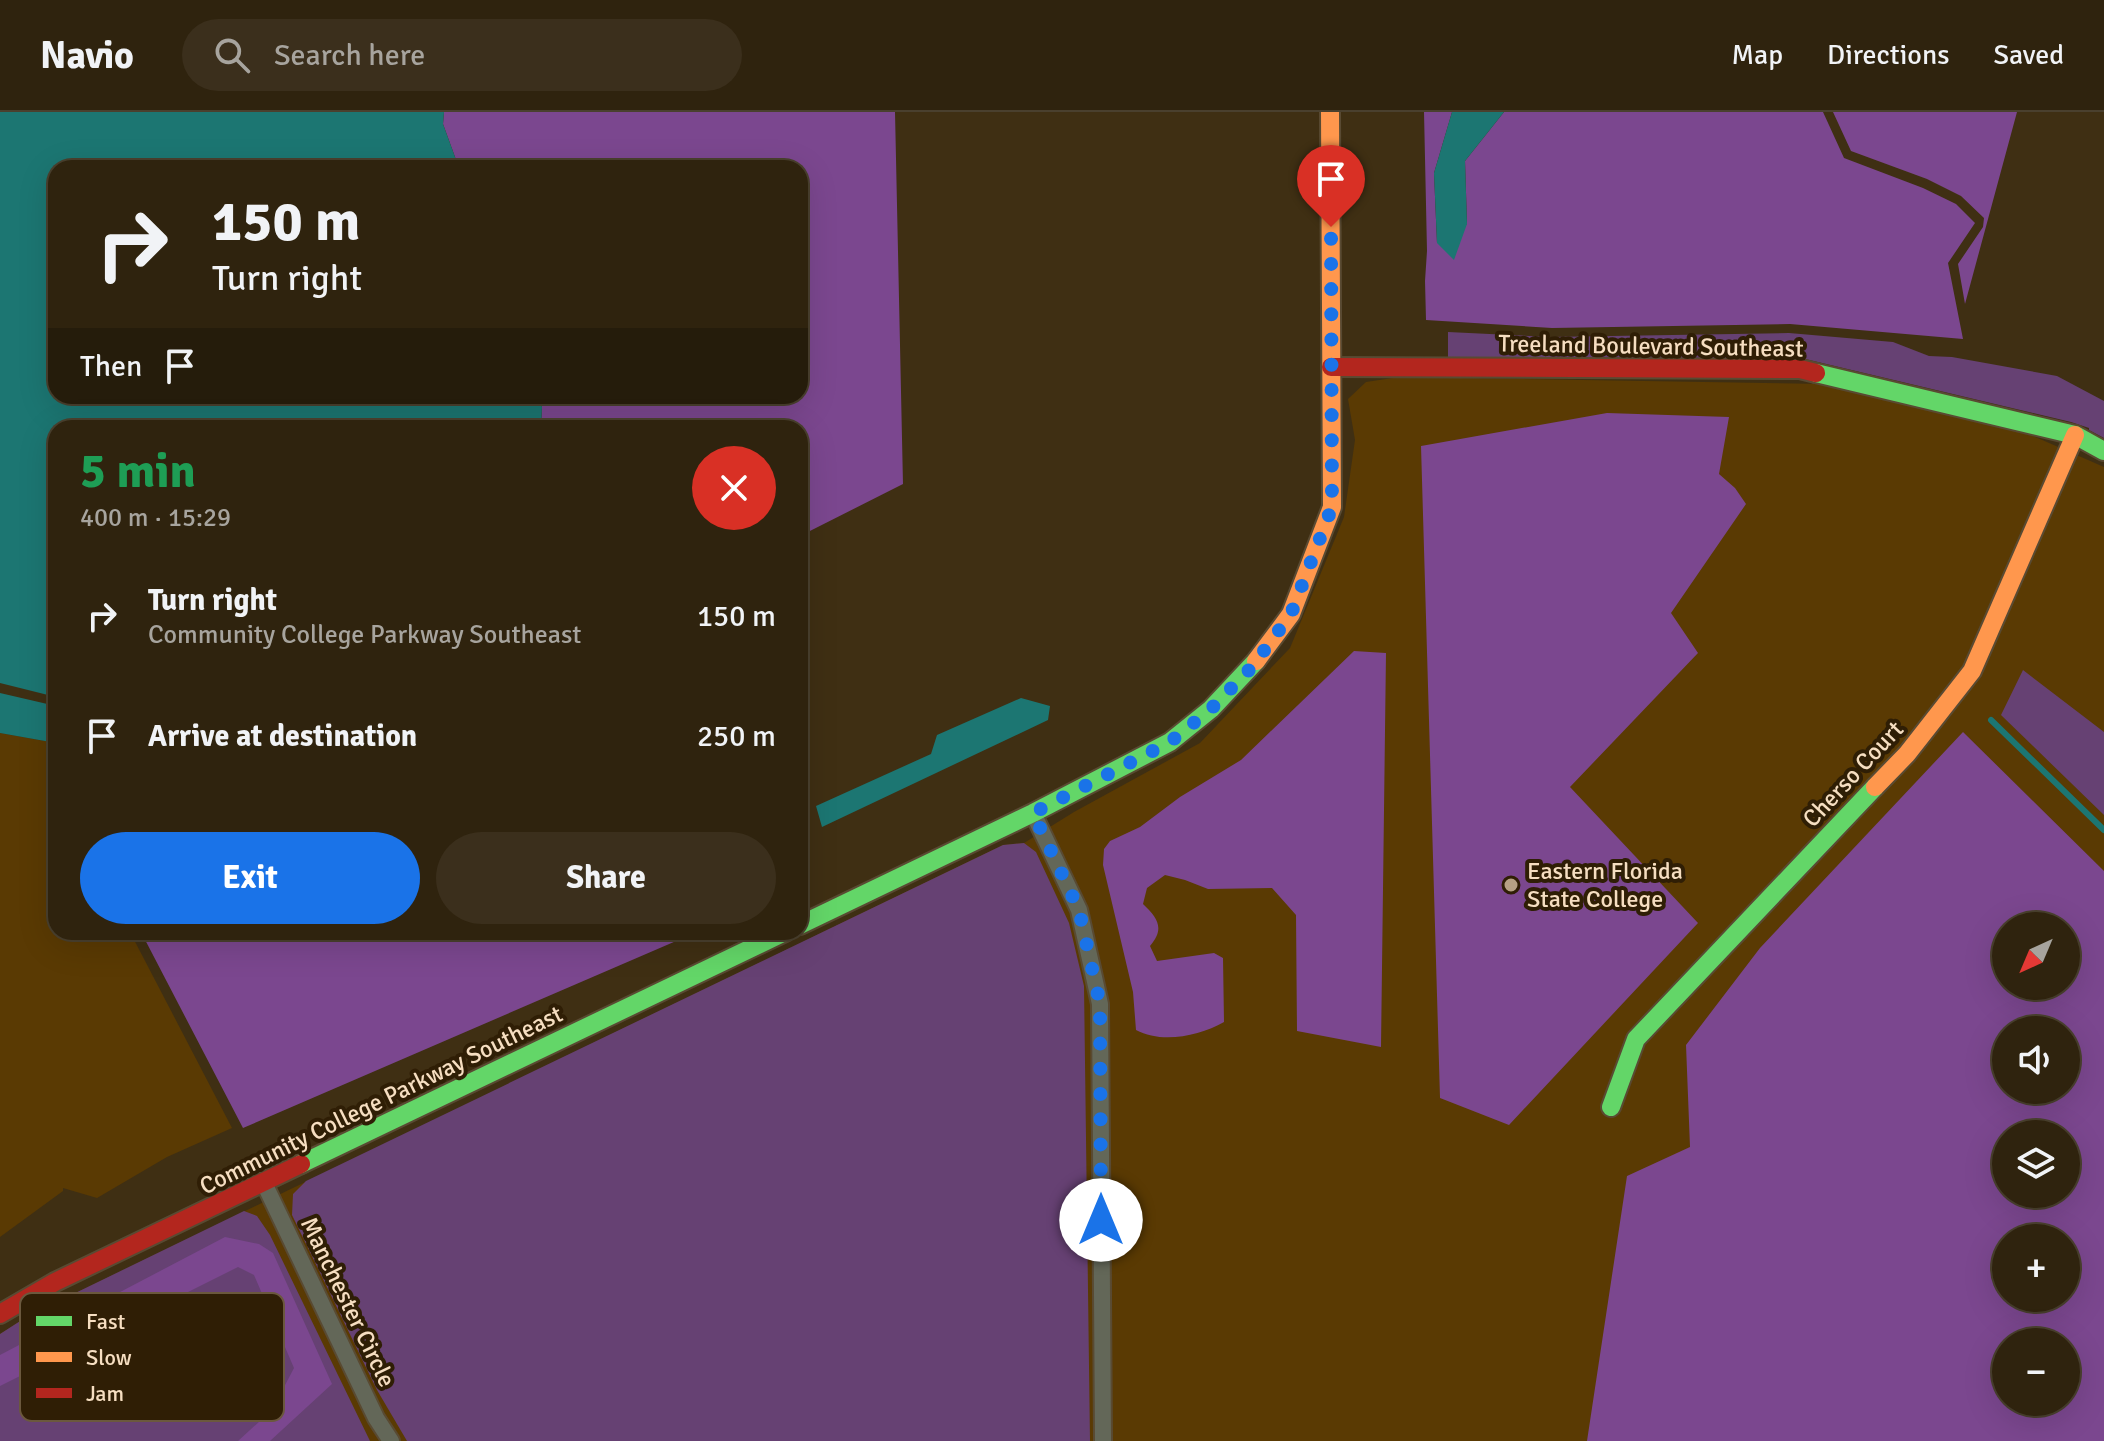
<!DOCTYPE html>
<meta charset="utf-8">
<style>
body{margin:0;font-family:Signika,sans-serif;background:#3b2f1c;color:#f1f3f6;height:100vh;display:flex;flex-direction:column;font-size:30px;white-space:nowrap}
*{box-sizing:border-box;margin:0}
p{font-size:26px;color:#a7a49e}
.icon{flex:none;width:44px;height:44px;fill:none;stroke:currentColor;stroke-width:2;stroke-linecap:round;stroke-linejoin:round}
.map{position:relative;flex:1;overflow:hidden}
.details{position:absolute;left:48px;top:308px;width:760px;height:520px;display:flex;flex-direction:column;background:#2f230e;border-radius:24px;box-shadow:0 8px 32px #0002,0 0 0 2px #4a402e}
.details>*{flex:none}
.banner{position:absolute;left:48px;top:48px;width:760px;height:244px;border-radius:24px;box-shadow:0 8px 32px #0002,0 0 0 2px #4a402e;background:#2f230e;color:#f1f3f6;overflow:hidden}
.needle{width:52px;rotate:224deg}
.buttons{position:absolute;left:1992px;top:800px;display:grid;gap:16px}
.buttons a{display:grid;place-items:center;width:88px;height:88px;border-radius:50%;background:#2f230e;box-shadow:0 8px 32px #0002,0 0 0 2px #4a402e;font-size:40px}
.pin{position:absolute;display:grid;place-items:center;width:68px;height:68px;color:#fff;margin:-82px -34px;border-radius:50% 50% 50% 0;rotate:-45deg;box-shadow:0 0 8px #0007}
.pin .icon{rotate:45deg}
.me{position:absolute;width:88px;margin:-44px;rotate:0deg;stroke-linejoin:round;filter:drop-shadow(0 0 6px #0008)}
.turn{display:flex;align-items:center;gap:28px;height:168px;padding:0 32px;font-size:36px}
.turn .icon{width:104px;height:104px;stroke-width:2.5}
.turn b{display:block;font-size:56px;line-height:68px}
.then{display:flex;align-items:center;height:76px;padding:0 32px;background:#0003;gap:16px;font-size:30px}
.round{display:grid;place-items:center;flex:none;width:84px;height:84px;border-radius:42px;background:#3b2f1c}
.overview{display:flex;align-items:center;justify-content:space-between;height:136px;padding:0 32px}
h1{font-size:48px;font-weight:700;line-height:60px;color:#1e9e55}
.primary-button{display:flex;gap:16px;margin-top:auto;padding:16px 32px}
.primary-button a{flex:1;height:92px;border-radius:48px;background:#1a73e8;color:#fff;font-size:32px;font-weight:700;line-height:92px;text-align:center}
.primary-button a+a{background:#3b2f1c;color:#f1f3f6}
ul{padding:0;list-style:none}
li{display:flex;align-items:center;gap:24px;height:120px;padding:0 32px}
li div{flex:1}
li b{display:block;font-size:30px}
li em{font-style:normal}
header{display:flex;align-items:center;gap:48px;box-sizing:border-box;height:112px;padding:0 40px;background:#2f230e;border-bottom:2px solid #4a402e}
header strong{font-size:38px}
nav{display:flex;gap:44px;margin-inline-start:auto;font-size:28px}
.search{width:560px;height:72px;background:#3b2f1c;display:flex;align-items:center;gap:20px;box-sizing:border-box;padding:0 28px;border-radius:44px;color:#a7a49e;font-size:30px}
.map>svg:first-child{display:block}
.built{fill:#5a3a03;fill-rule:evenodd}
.green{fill:#664173}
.forest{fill:#7b478f;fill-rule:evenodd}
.water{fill:#1c7672}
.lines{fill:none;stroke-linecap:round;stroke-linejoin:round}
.stream{stroke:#1c7672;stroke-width:6}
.street-casing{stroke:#594a32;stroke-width:20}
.fast-casing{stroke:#594a32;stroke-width:22}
.slow-casing{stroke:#594a32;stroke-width:22}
.jam-casing{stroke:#594a32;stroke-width:22}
.street{stroke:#636758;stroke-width:16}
.fast{stroke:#63d668;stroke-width:18}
.slow{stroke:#ff974d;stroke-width:18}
.jam{stroke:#b3261e;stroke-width:18}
.route{stroke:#1a73e8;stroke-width:14;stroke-dasharray:0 25.2}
.poi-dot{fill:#b6a184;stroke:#2f1e05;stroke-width:3}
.labels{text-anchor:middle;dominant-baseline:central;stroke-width:8;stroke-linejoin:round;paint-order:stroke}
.street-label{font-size:24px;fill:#f6dec1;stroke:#2f1e05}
.poi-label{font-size:24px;fill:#f6dec1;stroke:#2f1e05;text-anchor:start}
.key{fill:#2f1e05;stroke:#6b583d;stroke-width:2}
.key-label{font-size:22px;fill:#f6dec1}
</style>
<header>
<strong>Navio</strong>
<div class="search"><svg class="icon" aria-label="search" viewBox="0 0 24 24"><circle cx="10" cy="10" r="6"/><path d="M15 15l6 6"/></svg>Search here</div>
<nav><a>Map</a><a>Directions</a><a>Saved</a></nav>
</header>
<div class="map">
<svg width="2104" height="1329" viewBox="0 0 2104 1329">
<rect width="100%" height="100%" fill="#3f2f13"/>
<path class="built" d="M1399,265L1824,272L2026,321L2104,355V1329H0V1222L28,1204L1003,733L1024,731L1074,700L1200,631L1290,536L1344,405L1355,328L1348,287L1366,270ZM2006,814H2066V874H2006ZM2006,918H2066V978H2006ZM2006,1022H2066V1082H2006ZM2006,1126H2066V1186H2006ZM2006,1230H2066V1290H2006Z
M0,621L56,631V820H130L232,1016L167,1045L97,1086L63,1076V1079L0,1125Z"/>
<path class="green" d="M1448,220L1550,225L1789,221L1893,230L1929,244L1952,245L2057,264L2104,289V326L2089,318V316L2071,310L1801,246L1448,245Z
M2023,558L2104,620V703L2001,603Z
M1024,731L1036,740L1069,811L1084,874L1090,1329H407L377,1278L292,1103L293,1082L306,1069L1003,733Z
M244,1099L257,1104L270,1123L370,1329H0V1222L28,1204Z"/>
<path class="forest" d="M444,0H895L903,372L800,424V316H541L542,295L538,284H800V56H459L443,12Z
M1424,0H1452L1434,61L1437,131L1467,112L1465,49L1504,0H1823L1844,46L1923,76L1956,92L1975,111L1948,151L1963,227L1790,212L1552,216L1426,208L1425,169L1427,139Z
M1833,0H2017L1965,192L1958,152L1983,115L1984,106L1961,84L1927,67L1851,39Z
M1607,301L1729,305L1719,362L1735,376L1746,392L1671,501L1698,541L1570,675L1698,811L1509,1013L1440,986L1421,334Z
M1354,539L1386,541L1381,935L1297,919L1296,803L1272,776L1208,777L1185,768L1165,763L1147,776L1143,792C1158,806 1165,817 1150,834L1157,849L1214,841L1223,846L1224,910C1199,924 1162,932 1136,918L1133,880L1103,753L1104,737L1110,729L1140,715L1180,685L1241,648Z
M1963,620L2104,759V1329H1587L1627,1064L1690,1035L1686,933L1760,836ZM2066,814V874H2006V814ZM2066,918V978H2006V918ZM2066,1022V1082H2006V1022ZM2066,1126V1186H2006V1126ZM2066,1230V1290H2006V1230Z
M141,820H697L243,1016Z
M225,1125L259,1132L273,1141L332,1272L270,1329H238L272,1298L294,1256L254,1163L238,1155L0,1274V1243Z"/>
<path class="water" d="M0,0H444L443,12L459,56H56V284H538L542,295L541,316H56V585L0,571Z
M1452,0H1504L1465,49L1467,112L1454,148L1437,131L1434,61Z
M0,581L56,594V631L0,621Z
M1021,586L1050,594L1048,608L822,715L816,694L931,642L937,623Z"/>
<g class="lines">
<path class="stream" d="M1991,608L2104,718"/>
<g class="street-casing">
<path id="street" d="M1033,701L1079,798L1100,892L1103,1329
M264,1071L376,1306L391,1329"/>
</g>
<g class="fast-casing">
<path id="fast" d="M1816,261L2075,323L2104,339
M800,813L1033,701L1170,630L1211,597L1256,549
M1611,995L1636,927L1875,675
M301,1052L785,820"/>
</g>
<g class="slow-casing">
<path id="slow" d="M1256,549L1291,502L1332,395L1330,0
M1875,675L1907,642L1972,559L2075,323"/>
</g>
<g class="jam-casing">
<path id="jam" d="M1331,255L1800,257L1816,261
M0,1202L55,1170L301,1052"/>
</g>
<use href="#street" class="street"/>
<use href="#fast" class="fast"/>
<use href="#slow" class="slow"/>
<use href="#jam" class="jam"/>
</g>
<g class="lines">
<path class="route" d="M1101,1108L1100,892L1079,798L1033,701L1170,630L1211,597L1252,555L1291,502L1332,395L1331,115"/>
</g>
<circle class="poi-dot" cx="1511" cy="773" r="8"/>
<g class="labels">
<g class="street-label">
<text transform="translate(1651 234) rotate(1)">Treeland Boulevard Southeast</text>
<text transform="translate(1853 662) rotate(-47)">Cherso Court</text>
<text transform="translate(381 988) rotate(-26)">Community College Parkway Southeast</text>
<text transform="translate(348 1190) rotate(64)">Manchester Circle</text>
</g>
<g class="poi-label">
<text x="1527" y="759">Eastern Florida<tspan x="1527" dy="28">State College</tspan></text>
</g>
</g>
<rect x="20" y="1181" width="264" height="128" rx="12" class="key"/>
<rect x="36" y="1204" width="36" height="10" fill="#63d668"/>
<rect x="36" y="1240" width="36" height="10" fill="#ff974d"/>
<rect x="36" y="1276" width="36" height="10" fill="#b3261e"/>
<g class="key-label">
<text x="86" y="1217">Fast</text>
<text x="86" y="1253">Slow</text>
<text x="86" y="1289">Jam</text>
</g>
</svg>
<div class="buttons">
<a><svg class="needle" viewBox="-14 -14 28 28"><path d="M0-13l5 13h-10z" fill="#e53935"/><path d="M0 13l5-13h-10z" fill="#a7a49e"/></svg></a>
<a><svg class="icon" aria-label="sound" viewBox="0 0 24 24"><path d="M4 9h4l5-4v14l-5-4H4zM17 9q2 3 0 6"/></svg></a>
<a><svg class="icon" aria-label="layers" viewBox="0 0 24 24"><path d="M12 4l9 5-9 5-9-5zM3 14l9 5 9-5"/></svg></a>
<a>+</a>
<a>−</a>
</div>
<div class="pin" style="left:1331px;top:115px;background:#d93025"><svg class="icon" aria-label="arrive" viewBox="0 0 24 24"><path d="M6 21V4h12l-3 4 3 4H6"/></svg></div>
<svg class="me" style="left:1101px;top:1108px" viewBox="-20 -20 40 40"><circle r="19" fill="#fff"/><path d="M0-13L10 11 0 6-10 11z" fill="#1a73e8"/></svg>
<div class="banner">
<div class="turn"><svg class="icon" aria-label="right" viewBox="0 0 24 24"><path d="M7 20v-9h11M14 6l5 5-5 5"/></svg><div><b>150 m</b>Turn right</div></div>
<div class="then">Then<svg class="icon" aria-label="arrive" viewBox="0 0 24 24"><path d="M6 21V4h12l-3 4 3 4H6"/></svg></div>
</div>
<section class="details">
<div class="overview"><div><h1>5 min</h1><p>400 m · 15:29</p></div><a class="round" style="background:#d93025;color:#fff"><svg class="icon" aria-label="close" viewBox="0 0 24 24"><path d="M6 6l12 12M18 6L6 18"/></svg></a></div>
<ul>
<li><svg class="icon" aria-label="right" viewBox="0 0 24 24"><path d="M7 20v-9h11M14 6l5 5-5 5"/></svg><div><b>Turn right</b><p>Community College Parkway Southeast</p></div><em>150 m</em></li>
<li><svg class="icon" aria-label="arrive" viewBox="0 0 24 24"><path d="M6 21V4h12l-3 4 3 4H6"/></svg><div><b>Arrive at destination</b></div><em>250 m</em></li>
</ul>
<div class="primary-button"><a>Exit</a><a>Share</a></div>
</section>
</div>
